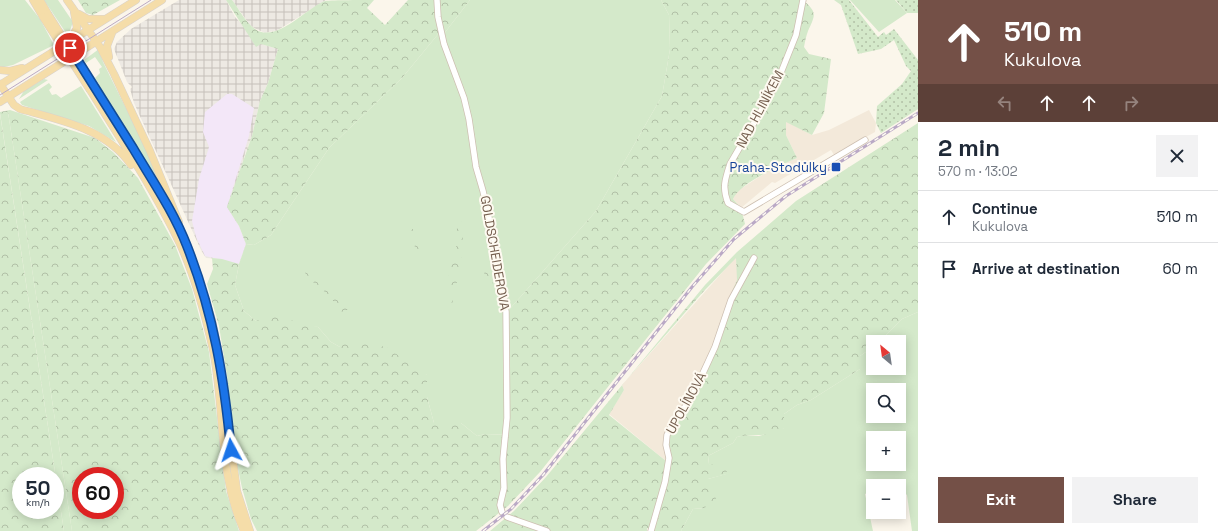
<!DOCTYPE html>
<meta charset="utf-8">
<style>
body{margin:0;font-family:"Space Grotesk",sans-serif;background:#f2f2f3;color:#1f2937;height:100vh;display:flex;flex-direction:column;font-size:15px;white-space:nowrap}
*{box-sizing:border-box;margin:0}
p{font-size:13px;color:#747a83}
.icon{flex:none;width:22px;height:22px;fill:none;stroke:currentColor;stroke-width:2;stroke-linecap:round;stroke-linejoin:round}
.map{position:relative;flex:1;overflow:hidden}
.sheet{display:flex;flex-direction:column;background:#fff;width:300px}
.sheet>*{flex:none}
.top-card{background:#745047;color:#fff;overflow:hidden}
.needle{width:26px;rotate:331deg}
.tools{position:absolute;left:866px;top:335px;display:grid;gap:8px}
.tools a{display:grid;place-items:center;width:40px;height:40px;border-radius:0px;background:#fff;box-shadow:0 2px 10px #0003;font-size:20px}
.speed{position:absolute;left:12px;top:467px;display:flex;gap:8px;font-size:20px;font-weight:700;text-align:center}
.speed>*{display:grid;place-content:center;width:52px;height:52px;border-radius:50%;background:#fff;box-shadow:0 2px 10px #0003;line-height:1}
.speed small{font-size:10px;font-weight:400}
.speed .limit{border:6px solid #d22;background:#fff;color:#111}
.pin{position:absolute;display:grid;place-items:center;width:34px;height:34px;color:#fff;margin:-17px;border:2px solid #fff;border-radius:50%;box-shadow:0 1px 4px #0007}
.me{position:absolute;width:44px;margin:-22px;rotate:355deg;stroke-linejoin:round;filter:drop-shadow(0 0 3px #0008)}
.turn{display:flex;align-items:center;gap:14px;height:84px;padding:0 20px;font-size:18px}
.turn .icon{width:52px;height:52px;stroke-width:2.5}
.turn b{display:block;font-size:28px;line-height:34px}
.lanes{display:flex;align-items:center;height:38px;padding:0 20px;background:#0003;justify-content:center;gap:20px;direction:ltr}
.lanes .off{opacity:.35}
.round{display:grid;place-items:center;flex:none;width:42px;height:42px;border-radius:0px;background:#f2f2f3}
.headline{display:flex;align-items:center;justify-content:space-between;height:68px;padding:0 20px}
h1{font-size:24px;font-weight:800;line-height:30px}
.primary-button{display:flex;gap:8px;margin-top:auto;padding:8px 20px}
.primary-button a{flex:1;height:46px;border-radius:0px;background:#745047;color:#fff;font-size:16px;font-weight:800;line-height:46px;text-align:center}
.primary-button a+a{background:#f2f2f3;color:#1f2937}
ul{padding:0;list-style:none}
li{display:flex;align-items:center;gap:12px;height:52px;padding:0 20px;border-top:1px solid #e0e1e3}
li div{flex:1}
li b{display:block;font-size:15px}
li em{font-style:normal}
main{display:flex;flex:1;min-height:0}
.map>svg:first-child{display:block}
.residential{fill:#f3e9da}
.industrial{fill:url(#industrial-grid)}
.education{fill:#f3e7f8}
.green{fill:#d4e9ca;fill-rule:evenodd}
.forest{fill:url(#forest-crowns);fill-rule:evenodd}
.park{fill:url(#park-dots)}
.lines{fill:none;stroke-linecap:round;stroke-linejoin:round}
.minor-casing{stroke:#cdbfb1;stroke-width:7}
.major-casing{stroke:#d8d2ce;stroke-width:8}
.minor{stroke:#fff;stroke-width:5.5}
.major{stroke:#f5dda9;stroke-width:7}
.tram{stroke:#baa9c6;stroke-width:1}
.rail-casing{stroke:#baa9c6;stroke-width:3}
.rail{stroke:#fefaf1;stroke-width:1.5;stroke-dasharray:4.5;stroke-linecap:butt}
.major-bridge-casing{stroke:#d8d2ce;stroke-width:8;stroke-linecap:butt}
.major-bridge{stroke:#f5dda9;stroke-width:7}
.route-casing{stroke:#114b97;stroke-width:10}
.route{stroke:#1a73e8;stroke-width:7}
.transit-dot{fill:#1a4fb4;stroke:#fefaf1;stroke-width:1.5}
.labels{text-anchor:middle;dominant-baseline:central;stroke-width:4;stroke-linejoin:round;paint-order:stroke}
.street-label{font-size:13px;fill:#755f4f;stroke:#fefaf1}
.transit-label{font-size:13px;fill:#164399;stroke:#fefaf1;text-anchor:end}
</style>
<main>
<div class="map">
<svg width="918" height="531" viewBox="0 0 918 531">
<defs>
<pattern id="industrial-grid" width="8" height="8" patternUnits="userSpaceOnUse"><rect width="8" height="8" fill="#ede9e3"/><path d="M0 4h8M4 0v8" fill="none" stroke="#c5c0ba"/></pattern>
<pattern id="forest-crowns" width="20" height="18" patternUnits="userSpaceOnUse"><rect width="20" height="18" fill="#d4e9ca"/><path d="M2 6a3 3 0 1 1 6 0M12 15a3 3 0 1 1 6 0" fill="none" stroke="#b1c0a6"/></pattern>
<pattern id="park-dots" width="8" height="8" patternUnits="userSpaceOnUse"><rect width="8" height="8" fill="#d4e9ca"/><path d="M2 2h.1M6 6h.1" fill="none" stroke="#b1c0a6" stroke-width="1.8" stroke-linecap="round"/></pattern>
</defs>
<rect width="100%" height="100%" fill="#fbf6eb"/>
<path class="residential" d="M869,110L876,123L875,132L834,155L831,150L775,183L772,182L741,208L733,199L736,192L759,177L772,169L797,158L786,135V121L812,135L829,130Z
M736,257L738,280L727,303L713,347L666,461L609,414L624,390L622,385Z"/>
<path class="industrial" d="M179,0H226L235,17L261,44L278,49L268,83L260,101L252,136L244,157L236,221L246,244L239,264L222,259L206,258L201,250L134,103L130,89L132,87L127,82L114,49L117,42L131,29Z
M232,0H326L278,30L265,33L254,28L249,24Z"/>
<path class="education" d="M227,94H232L254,108L249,136L227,207L239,226L246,244L239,264L205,256L196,237L192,221L199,179L209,147L203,132L205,112Z"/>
<path class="green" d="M0,0H25L40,19L54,45L13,65L4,67L3,69L0,67Z
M44,0H58L73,22L68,36Z
M470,0H661L669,15L670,49L662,96L596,211L508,311L509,435L485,434L477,436L461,423H434L427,397V375L340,347L331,342L318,327L256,321L244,311L235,285L239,264L246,244L254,245L271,235L329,148L402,78L439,33L443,35Z
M850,0H895L907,13L879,32Z
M99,49L103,62L148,153L164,194L97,85L99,84L95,78L100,73L99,69L102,67L95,57L86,63L84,60Z
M44,79L48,80L19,99L24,91Z
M49,83L52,87L49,90L52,95L56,94L61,98L81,86L116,142L89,126L22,105L20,102Z
M8,112L72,531H64L0,113Z
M918,312V531H912L907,495L899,488V486H873V491L865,494L873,531H681L693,509L704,508L708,479L726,474L709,464L708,456L733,443L737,437L745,435L759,436L784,428V414L797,405L811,400L860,369V356L873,347V368H899V342H879L902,319ZM873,390H899V416H873ZM873,438H899V464H873Z"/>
<path class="forest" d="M78,0H120L93,15L86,13Z
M226,0H232C239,9 245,22 255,29C276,44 306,8 325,1C333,0 364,0 374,0L367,8L385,25L408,0H435L439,33L402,78L329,148L271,235L254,245L246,244L239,226L227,207L252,136L260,101L268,83L278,49L261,44L256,47Z
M439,0H470L443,35Z
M661,0H803C818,13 815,15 808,31C806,36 805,42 804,47L809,54L831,59L824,113L812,135L786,122V135L797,158C781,165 740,183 733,199L741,208L745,224L706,264L540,472L508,506L476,531H257L251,519L242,488L234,450L227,376L219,326L207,284L213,269L212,258L222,259L239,264L235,285L244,311L256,321L270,315L318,327L331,342L340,347L347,340L386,347L427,375V397L434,423H461L477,436L485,434L508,435V311L596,211L662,96L670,49L669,15Z
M10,110L95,138L113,152L138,178L175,245L192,289L209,352L226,491L239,531H72L8,112L0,114L64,531H0V112ZM21,476H55V510H21ZM81,476H115V510H81Z
M918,123V312L902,319L879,342H873V347L860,356V369L811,400L797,405L784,414V428C770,439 753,432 737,437L733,443L708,456L709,464L726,467L727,474L708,479L717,501L704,508L693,509L681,531H652L647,528V531H490L514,511L546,477L705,285L737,252L796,201ZM736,258L737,280L727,303L713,347L691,394L664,446L666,461L609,415L624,390L622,385L703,292Z
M459,221H461C467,247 456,284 451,310L449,309L451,287L448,283L449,274L452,259L456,251L457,227Z
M412,229L416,230C421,239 420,250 418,260L414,261L415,241L408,232Z
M490,258L494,262L493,283L487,285L483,283L486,260Z
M307,268H311L319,278L325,280C327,296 342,295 349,308L345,312L337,311L332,298L313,282L305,273Z"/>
<path class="park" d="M834,0H849L878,37L884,32L886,35L894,29L918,60V109L881,133L876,123L877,106L902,84L911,71L906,66L894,40L881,49L858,54L841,5Z
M896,0H918V13H907Z"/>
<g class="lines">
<g class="minor-casing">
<path id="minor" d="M437,0L438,17L444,44L464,98L469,119L476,167L483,191L496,249L506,312L507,418L503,459L504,488L500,505L502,512
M803,0L796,35L776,85L730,164C725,179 722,188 728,203L744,212L865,140
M507,517L547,531
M651,531L665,482L669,458L666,445L667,435L675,420L691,399L715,347L731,300L754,258"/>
</g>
<g class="major-casing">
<path id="major" d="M33,0L43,17
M40,0L48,14
M67,0L100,47L114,74L150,151L179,222
M79,14L88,19H103
M71,39L77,28L74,12
M109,57L107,46L112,33
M0,70L10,71L22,68
M0,84L14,105L20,109C60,120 107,129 131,165
M0,85L136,0
M94,87L162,198L182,234L195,267L212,320L220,360L237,491L250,531
M90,90C121,140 154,190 180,244C195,277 205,314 213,350C225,409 218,475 244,531
M0,102L162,0"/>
</g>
<use href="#minor" class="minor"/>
<use href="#major" class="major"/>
<path class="tram" d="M0,95L151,0"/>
<g class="rail-casing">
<path id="rail" d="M483,531L511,509L543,475L692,287L734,239L786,196L918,113"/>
</g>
<use href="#rail" class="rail"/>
<g class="major-bridge-casing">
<path id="major-bridge" d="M48,14L94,87
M43,17L90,90"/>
</g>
<use href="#major-bridge" class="major-bridge"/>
</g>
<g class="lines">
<g class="route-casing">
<path id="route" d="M70,48C91,81 112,115 133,148C152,180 174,212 187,246C214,315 224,378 231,450"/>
</g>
<use href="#route" class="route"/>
</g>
<rect class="transit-dot" x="831" y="162" width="10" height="10" rx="2"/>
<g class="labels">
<g class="street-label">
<text transform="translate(760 109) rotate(-62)">NAD HLINÍKEM</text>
<text transform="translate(495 253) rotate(80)">GOLDSCHEIDEROVA</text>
<text transform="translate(686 403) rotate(-61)">UPOLÍNOVÁ</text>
</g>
<g class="transit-label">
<text x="827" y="167">Praha-Stodůlky</text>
</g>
</g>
</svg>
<div class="tools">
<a><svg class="needle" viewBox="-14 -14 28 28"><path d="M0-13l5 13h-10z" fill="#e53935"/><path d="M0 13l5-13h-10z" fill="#747a83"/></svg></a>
<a><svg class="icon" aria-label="search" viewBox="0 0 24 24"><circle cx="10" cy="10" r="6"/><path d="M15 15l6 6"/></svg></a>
<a>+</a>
<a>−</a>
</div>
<div class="speed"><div>50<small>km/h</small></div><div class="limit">60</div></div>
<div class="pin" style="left:70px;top:48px;background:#d93025"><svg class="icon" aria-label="arrive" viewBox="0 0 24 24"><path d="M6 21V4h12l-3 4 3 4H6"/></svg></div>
<svg class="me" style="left:231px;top:450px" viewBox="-20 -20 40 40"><path d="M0-17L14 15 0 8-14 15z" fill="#1a73e8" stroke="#fff" stroke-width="4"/></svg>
</div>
<section class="sheet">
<div class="top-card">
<div class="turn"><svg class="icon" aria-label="ahead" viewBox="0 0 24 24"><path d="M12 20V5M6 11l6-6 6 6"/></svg><div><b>510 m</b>Kukulova</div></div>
<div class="lanes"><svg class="icon off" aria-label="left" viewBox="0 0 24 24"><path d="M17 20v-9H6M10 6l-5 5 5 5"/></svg><svg class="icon" aria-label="ahead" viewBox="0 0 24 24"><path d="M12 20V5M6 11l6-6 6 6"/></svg><svg class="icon" aria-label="ahead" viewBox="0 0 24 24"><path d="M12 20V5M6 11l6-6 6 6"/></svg><svg class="icon off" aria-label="right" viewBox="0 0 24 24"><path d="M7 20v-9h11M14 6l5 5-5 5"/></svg></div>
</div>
<div class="headline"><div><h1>2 min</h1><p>570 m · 13:02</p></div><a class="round"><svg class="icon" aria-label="close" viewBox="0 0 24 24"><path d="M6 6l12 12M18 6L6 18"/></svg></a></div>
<ul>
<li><svg class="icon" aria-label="ahead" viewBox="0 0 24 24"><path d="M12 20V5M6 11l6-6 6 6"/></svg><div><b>Continue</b><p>Kukulova</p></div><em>510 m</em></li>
<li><svg class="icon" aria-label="arrive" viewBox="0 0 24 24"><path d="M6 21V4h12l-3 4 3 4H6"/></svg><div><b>Arrive at destination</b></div><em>60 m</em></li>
</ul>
<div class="primary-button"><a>Exit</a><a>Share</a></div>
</section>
</main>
